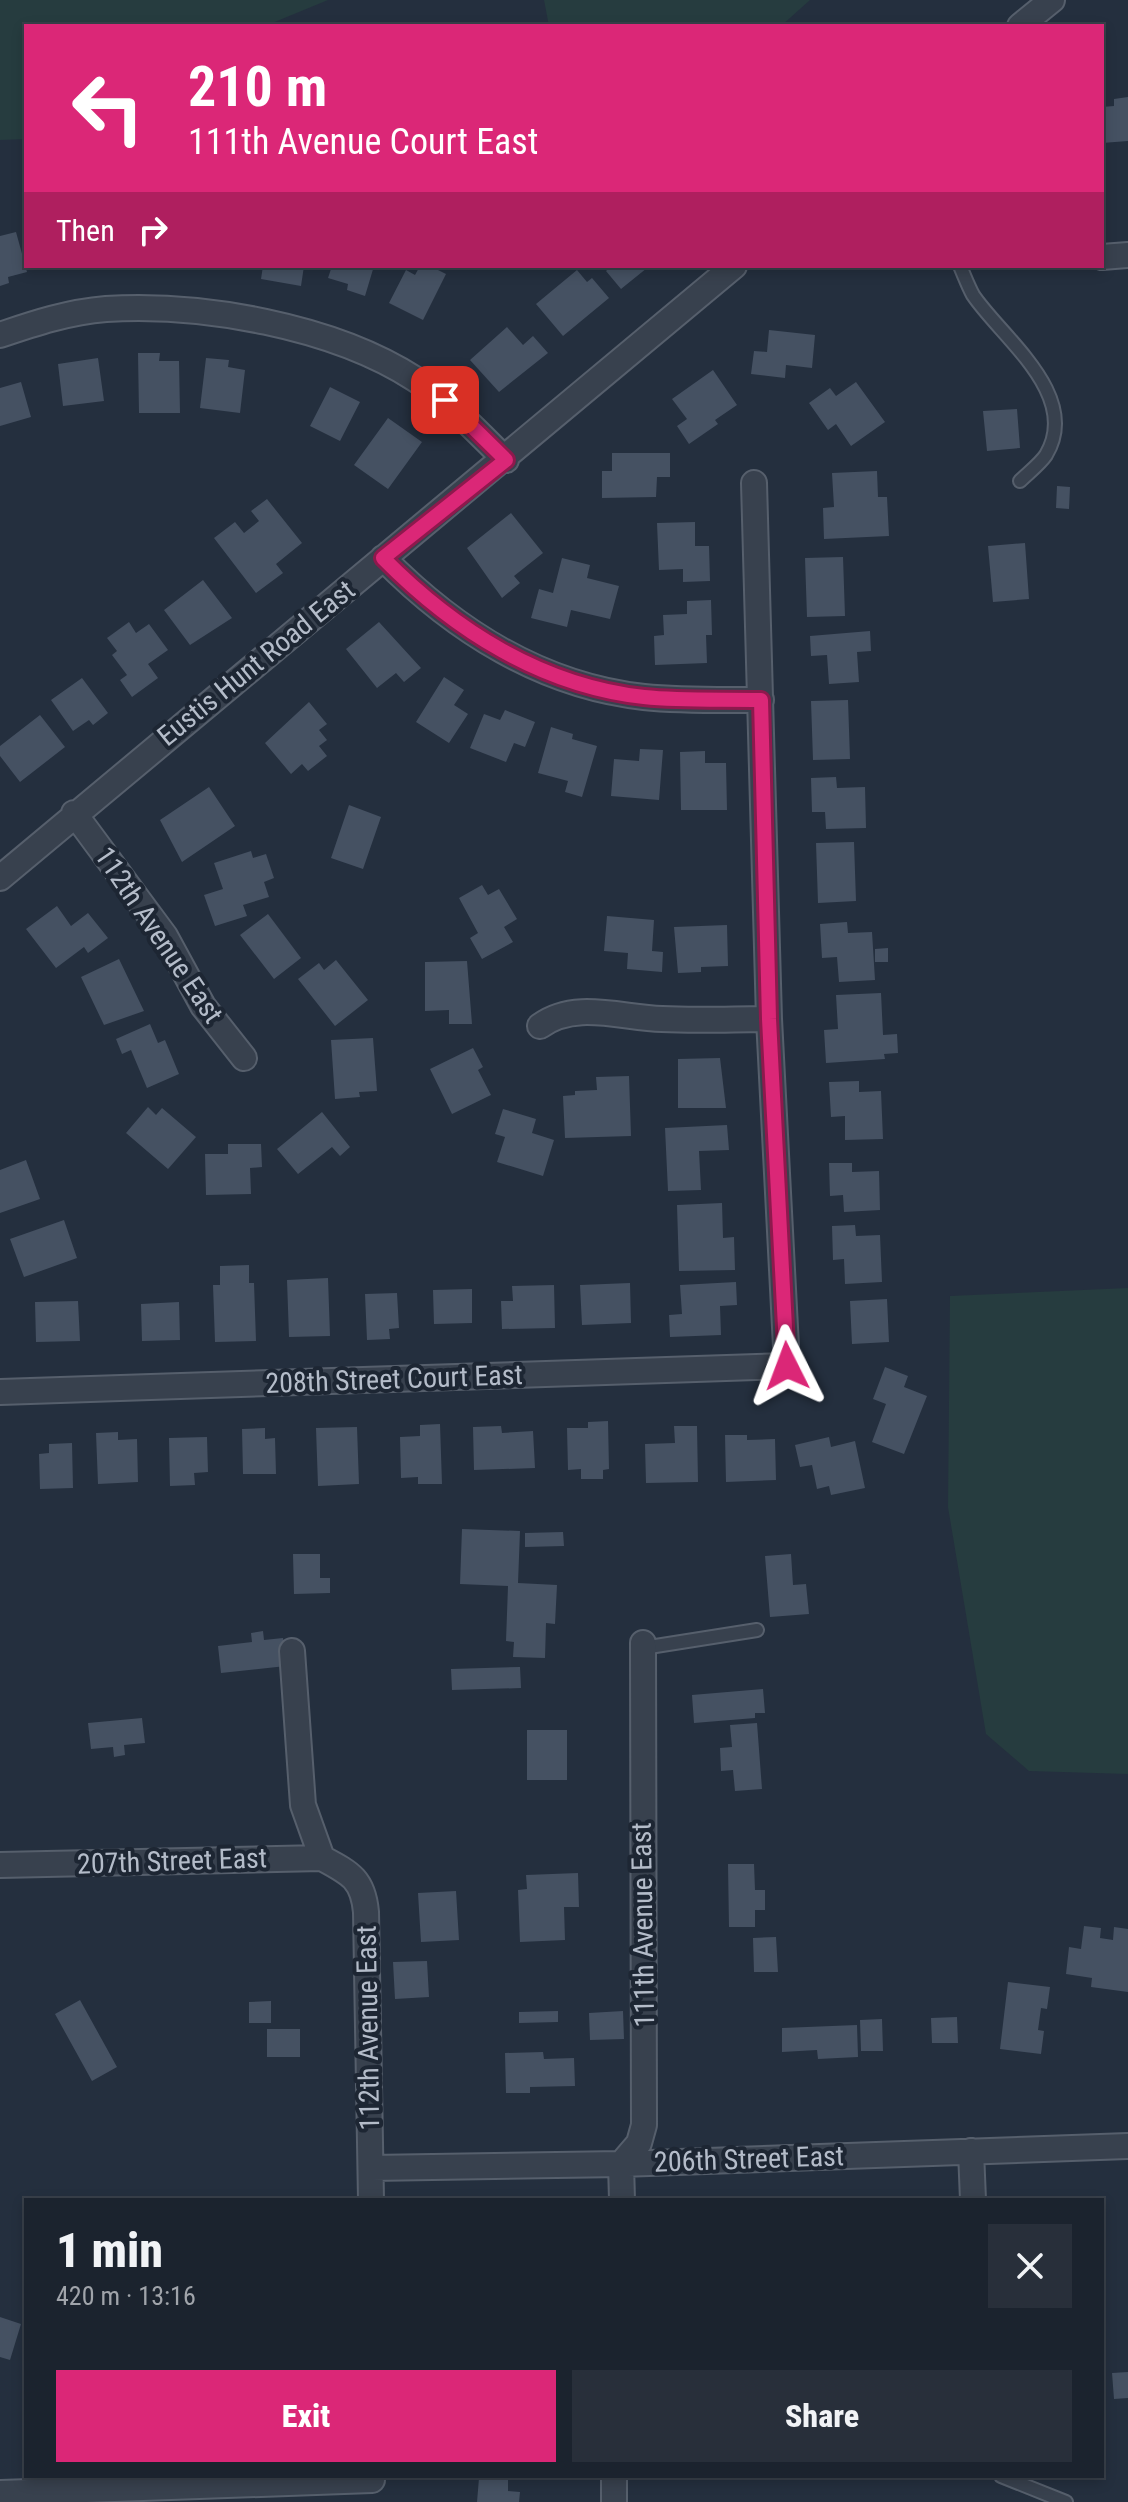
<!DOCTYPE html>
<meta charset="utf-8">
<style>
body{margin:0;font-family:"Roboto Condensed",sans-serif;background:#282f3a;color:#f1f3f6;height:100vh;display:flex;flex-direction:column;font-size:30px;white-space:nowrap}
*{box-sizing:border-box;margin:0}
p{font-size:26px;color:#a0a4aa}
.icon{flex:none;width:44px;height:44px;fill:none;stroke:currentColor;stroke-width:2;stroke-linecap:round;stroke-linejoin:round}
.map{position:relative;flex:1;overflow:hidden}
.sheet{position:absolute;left:24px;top:2198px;width:1080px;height:280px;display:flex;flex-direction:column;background:#1b232e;border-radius:0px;box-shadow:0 4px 12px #0003,0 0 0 2px #39404a}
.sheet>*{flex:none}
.hud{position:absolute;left:24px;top:24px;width:1080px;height:244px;border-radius:0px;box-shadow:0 4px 12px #0003,0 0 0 2px #39404a;background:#db2777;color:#fff;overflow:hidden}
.pin{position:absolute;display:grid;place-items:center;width:68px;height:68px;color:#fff;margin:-34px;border-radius:16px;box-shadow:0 4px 12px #0006}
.me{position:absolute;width:88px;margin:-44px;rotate:357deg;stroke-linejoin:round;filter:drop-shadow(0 0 6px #0008)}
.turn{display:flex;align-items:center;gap:28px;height:168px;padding:0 32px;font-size:36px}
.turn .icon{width:104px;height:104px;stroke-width:2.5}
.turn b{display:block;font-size:56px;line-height:68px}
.then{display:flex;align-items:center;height:76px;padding:0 32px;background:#0003;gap:16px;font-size:30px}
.round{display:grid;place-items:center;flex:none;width:84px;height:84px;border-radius:0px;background:#282f3a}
.overview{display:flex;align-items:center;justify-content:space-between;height:136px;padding:0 32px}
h1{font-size:48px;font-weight:800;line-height:60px}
.button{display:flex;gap:16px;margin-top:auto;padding:16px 32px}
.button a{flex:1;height:92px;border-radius:0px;background:#db2777;color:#fff;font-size:32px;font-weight:800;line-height:92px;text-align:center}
.button a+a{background:#282f3a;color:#f1f3f6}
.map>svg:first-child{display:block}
.green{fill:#263c3f}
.building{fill:#455162}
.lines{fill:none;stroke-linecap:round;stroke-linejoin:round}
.lane-casing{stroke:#565f6c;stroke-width:16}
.street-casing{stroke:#565f6c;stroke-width:28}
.lane{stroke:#38414e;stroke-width:12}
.street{stroke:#38414e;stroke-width:24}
.route-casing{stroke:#8e194d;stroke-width:20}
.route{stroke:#db2777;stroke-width:14}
.labels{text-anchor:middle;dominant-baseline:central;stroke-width:8;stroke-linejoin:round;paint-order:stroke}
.street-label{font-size:28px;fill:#b4bcc9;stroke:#1d2633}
</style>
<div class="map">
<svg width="1128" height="2502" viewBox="0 0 1128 2502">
<rect width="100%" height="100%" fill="#242f3e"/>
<path class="green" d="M0,0H328L265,26H26V139L0,140Z
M544,0H810L781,26H549Z
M1128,1288V1774L1029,1771L986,1734L948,1507L950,1296Z"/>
<path class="building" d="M1128,97V141L1102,143V107L1114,106V99Z
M16,232L27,272L8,277L9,283L0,286V236Z
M263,266H304L301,286L261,279Z
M332,266H374L365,296L347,290L348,284L328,278Z
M420,266H430L446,274L423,320L389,303L406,270L415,275Z
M611,266H646L647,268L621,289L606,271Z
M577,270L587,282L592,278L609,298L563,336L536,304Z
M507,327L523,345L533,336L548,353L499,392L470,360Z
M769,330L815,335L812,368L786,365L785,378L751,374L754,351L767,352Z
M138,353H160L159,361H179L180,413H139Z
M98,358L104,401L63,406L58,364Z
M206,358L229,360L228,367L245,370L240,413L200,408Z
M713,370L737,405L715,420L718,424L689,444L677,426L687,419L672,399Z
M21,382L31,417L0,426V388Z
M856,382L885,422L851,446L836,424L828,430L809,403L830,388L836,396Z
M330,387L360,402L340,441L310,426Z
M1017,409L1020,448L987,451L983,411Z
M388,418L422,442L388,489L354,465Z
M612,453H670V477H657L656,497L602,498V471H612Z
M877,471L878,497H887L889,536L824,539L823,508L834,507L832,473Z
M1057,486L1070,487L1069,509L1056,508Z
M267,499L302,543L276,564L283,573L256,593L214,538L235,522L244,533L259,521L251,511Z
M511,513L543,553L514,576L520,583L502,598L467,548Z
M695,522V546H709L710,581L683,582V569L659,570L657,523Z
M1025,543L1029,599L993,602L988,546Z
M843,557L845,616L807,617L805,558Z
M562,558L590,565L587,578L619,586L610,619L571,610L567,627L531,618L539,589L553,593Z
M203,580L232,618L190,645L164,610Z
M711,600L712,635H706L707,663L655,665L654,636L664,635L663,615L687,614V601Z
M129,622L136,633L149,624L168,650L148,664L158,678L132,697L120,680L127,675L112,655L117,651L107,638Z
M379,622L421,668L404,682L396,673L377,688L346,649Z
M870,631L871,651L857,652L859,682L829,684L827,655L811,656L810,636Z
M444,677L464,690L454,705L468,714L449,743L416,722Z
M82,678L108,713L93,725L89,720L73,731L51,700Z
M848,700L850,759L813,760L811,701Z
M309,702L327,724L319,730L327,740L319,746L327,756L308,771L302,764L291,774L265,743Z
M505,710L535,722L525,747L514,743L506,762L470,748L484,714L500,720Z
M40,715L65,747L20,782L0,756V746Z
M551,727L573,734L572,739L597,746L582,797L565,792L568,781L538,773Z
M640,749L663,750L659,800L611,796L614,759L639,761Z
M705,751V763H726L727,810H681L680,752Z
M836,777L837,788L865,787L866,828L826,829L825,812H812L811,778Z
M209,787L235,826L182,862L160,820Z
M349,805L381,817L363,869L331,858Z
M854,842L856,901L818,903L816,843Z
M251,851L253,858L266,854L274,878L264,882L269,897L243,905L247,916L215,926L204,895L223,889L214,863Z
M482,885L488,895L499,889L517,919L504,927L513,942L482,959L470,938L478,933L459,898Z
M57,906L71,926L88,913L108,938L88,953L84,947L56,968L26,929Z
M268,914L301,958L274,979L240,935Z
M607,916L654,920L652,951L663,952L662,972L627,969L628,953L604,951Z
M847,922L848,933L872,932L875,980L839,982L837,957L822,958L820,924Z
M727,925L728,966L701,967V972L678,973L674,927Z
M888,948V962H875V949Z
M119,959L144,1011L104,1025L81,977Z
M336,960L368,1000L335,1026L298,979L319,963L324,970Z
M467,961L472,1024H449V1010L425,1011V962Z
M881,993L883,1035L897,1034L898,1053L884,1054L885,1059L826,1063L824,1030L838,1029L836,995Z
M150,1024L158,1043L165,1040L179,1074L147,1088L131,1050L122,1054L116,1039Z
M373,1038L377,1091L359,1092L360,1097L335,1099L331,1040Z
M473,1048L483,1067L478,1070L491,1095L452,1114L430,1069Z
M720,1058L726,1108H678V1059Z
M629,1076L631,1136L565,1138L563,1096L575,1095V1091L597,1090L596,1077Z
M859,1081V1092L881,1091L883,1139L845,1140V1116L831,1117L829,1082Z
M148,1107L156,1115L162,1108L196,1137L168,1169L126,1133Z
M503,1109L536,1119L532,1133L554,1140L543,1176L497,1162L505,1137L495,1134Z
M322,1112L350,1147L340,1156L332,1147L298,1174L277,1149Z
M727,1125L729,1150L699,1151L701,1190L668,1191L665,1128Z
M228,1144H261L262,1167L250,1168L251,1194L206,1195L205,1154H228Z
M26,1160L40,1199L0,1213V1170Z
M829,1163H852V1172L879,1171L880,1210L844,1212L843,1195L830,1196Z
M722,1203L723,1238L734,1237L735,1270L679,1271L677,1205Z
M64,1220L77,1258L24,1277L10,1239Z
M855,1225L856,1236L880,1235L882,1282L845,1284L844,1259L833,1260L832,1226Z
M249,1265V1283H254L256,1341L215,1342L213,1285H220V1266Z
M328,1278L330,1336L289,1337L287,1280Z
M736,1282L737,1305L720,1306L721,1335L670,1337L669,1315L682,1314L680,1285Z
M630,1283L631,1323L582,1325L580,1285Z
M554,1285L555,1328L502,1329L501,1301H513L512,1286Z
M472,1289V1323L434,1324L433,1290Z
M397,1293L399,1328L389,1329L390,1339L367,1340L365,1294Z
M887,1299L889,1342L852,1344L850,1301Z
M78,1301L80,1341L36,1342L35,1302Z
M179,1302L180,1340L142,1341L141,1304Z
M885,1367L908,1376L904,1387L927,1396L904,1454L872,1442L886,1404L873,1399Z
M608,1421L609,1469L603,1470V1479H581V1469L568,1470L567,1428H588V1422Z
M440,1424L442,1484H418V1477L401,1478L400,1437L420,1436V1425Z
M501,1426L502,1433L533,1431L535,1468L474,1470L473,1427Z
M674,1426H697L698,1482L646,1483L645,1444L675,1443Z
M357,1427L359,1484L318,1486L316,1428Z
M265,1428V1439L275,1438L276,1474H243L242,1429Z
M118,1432V1440L137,1439L138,1482L98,1484L96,1433Z
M725,1435H747V1440L775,1439L776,1480L726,1482Z
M207,1437L208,1472L194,1473L195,1485L170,1486L169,1438Z
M829,1437L831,1447L855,1441L865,1488L831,1495L829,1486L817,1489L812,1465L800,1467L795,1445Z
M72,1443L73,1488L40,1489L39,1454L49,1453V1444Z
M462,1529L520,1531L518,1583L557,1585L555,1624L546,1623L545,1658L513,1657L514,1642L506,1641L508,1586L460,1584Z
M563,1532L564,1546L525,1547V1533Z
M293,1554H320V1578H330V1593L294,1594Z
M791,1554L793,1585L806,1584L809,1614L770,1617L765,1556Z
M263,1631L264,1640L283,1638L286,1666L221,1673L218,1646L252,1642L251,1633Z
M520,1667L521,1688L452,1690L451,1669Z
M763,1689L765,1713H755V1718L694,1723L692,1695Z
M142,1718L145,1743L124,1745L125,1755L114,1757L113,1747L91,1749L88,1723Z
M757,1723L762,1789L735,1791L733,1770L721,1771L720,1748L732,1747L730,1725Z
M527,1730H567V1780H527Z
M728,1864H754L755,1890H765V1910H755V1927H729Z
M578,1873L579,1907H564L565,1940L520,1942L518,1890L527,1889L526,1875Z
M456,1891L459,1940L421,1942L418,1893Z
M1084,1926L1101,1928L1100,1938L1113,1940L1114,1927L1128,1929V1992L1091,1987L1092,1978L1066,1974L1069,1947L1081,1949Z
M776,1937L778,1972H754L753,1938Z
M427,1961L429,1997L395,1999L393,1962Z
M1008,1982L1050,1987L1047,2009L1041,2008L1038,2030L1044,2031L1041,2054L1000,2049Z
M80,2000L117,2067L92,2081L55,2014Z
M271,2001V2023H249V2002Z
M558,2011V2022L519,2023V2012Z
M623,2011L624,2039L590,2040L589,2013Z
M957,2017L958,2043H932L931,2018Z
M882,2019L883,2051H861L860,2020Z
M857,2025L858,2057L818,2059L817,2050L782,2052V2028Z
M267,2029H300V2057H267Z
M543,2052L544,2059L574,2058L575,2086L530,2087V2093H506L505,2053Z
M0,2317L21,2324L10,2360L0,2357Z
M1128,2372V2398L1114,2399L1112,2373Z
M479,2478L508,2480V2491L520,2492L519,2502H477Z"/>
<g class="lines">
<g class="lane-casing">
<path id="lane" d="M960,266C964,275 968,286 973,295C1001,337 1082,395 1046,455C1040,464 1028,473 1020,481
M643,1648L757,1630
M1001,2476L1066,2502"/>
</g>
<g class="street-casing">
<path id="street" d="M1020,26L1052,0
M1102,257L1128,255
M0,335C35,323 69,312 106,309C202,303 333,326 415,379C449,401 477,432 506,460
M383,558C454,630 542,686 644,697C683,701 722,700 761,700
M74,813L165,936L203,1006L244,1058
M0,878L734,266
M540,1026C575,1000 622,1018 662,1019C698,1021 734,1019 769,1019
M0,1392L787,1366L769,1019L754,483
M292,1651L303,1805L322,1858
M0,1865L322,1858C350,1873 363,1879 366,1912L371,2200
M971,2151L973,2200
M371,2168L621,2164L1128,2146
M622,2200L621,2164L639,2143L644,2125L643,1643
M614,2476V2502
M0,2493L372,2480"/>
</g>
<use href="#lane" class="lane"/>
<use href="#street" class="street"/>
</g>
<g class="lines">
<g class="route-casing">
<path id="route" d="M445,400L506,460L383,558C454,630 542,686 644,697C683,701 722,699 761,700L769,1019L787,1366"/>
</g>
<use href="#route" class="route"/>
</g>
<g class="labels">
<g class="street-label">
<text transform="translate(256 663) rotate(-39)">Eustis Hunt Road East</text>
<text transform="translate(159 935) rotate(56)">112th Avenue East</text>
<text transform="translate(394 1379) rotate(-2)">208th Street Court East</text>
<text transform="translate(172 1861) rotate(-2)">207th Street East</text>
<text transform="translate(643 1925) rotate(-91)">111th Avenue East</text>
<text transform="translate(368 2028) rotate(-91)">112th Avenue East</text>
<text transform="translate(749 2159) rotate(-2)">206th Street East</text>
</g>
</g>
</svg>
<div class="pin" style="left:445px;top:400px;background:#d93025"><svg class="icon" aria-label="arrive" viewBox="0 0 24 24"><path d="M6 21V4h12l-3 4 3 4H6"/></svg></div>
<svg class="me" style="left:787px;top:1366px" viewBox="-20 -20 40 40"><path d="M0-17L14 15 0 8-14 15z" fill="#db2777" stroke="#fff" stroke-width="4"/></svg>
<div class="hud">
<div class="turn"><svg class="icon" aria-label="left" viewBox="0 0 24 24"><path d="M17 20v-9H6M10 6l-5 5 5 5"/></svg><div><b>210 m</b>111th Avenue Court East</div></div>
<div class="then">Then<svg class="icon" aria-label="right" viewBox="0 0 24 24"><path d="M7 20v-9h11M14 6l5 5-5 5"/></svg></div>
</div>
<section class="sheet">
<div class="overview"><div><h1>1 min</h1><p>420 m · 13:16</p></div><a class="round"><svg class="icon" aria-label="close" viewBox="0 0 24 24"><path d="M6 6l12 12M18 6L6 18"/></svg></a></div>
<div class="button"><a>Exit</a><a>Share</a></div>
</section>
</div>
